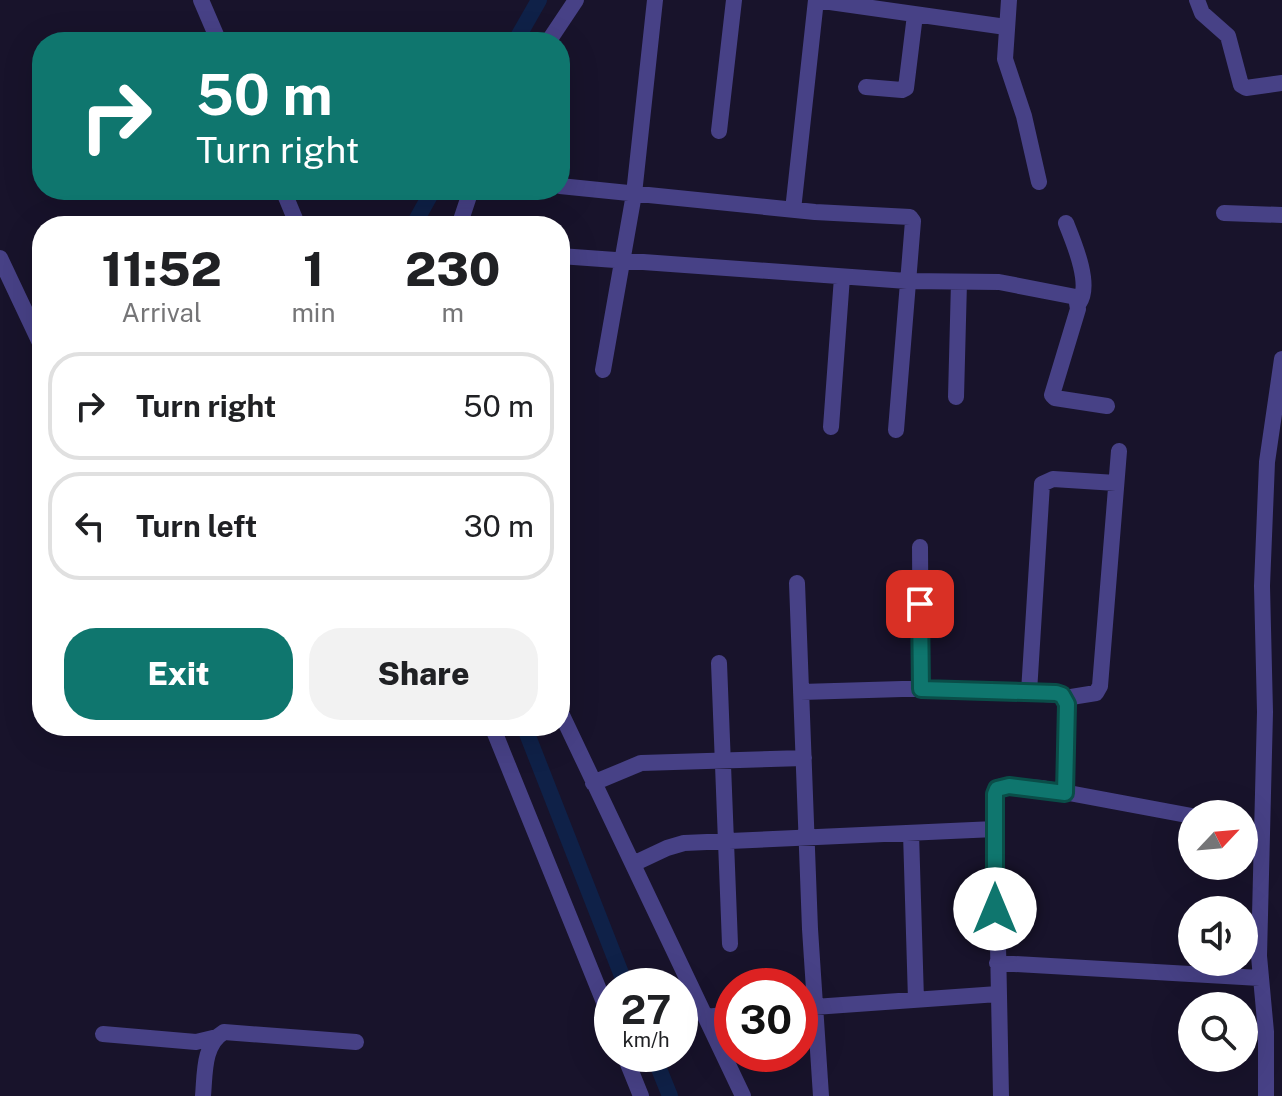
<!DOCTYPE html>
<style>
body{margin:0;font-family:"Public Sans",sans-serif;background:#f2f2f2;color:#202124;height:100vh;display:flex;flex-direction:column;font-size:30px;white-space:nowrap}
*{box-sizing:border-box;margin:0}
p{font-size:26px;color:#757577}
.icon{flex:none;width:44px;height:44px;fill:none;stroke:currentColor;stroke-width:2;stroke-linecap:round;stroke-linejoin:round}
.map{position:relative;flex:1;overflow:hidden}
.panel{position:absolute;left:32px;top:216px;width:538px;height:520px;display:flex;flex-direction:column;background:#fff;border-radius:32px;box-shadow:0 8px 32px #0002}
.panel>*{flex:none}
.hud{position:absolute;left:32px;top:32px;width:538px;height:168px;border-radius:32px;box-shadow:0 8px 32px #0002;background:#0f766e;color:#fff;overflow:hidden}
.needle{width:52px;rotate:64deg}
.buttons{position:absolute;left:1178px;top:800px;display:grid;gap:16px}
.buttons a{display:grid;place-items:center;width:80px;height:80px;border-radius:50%;background:#fff;box-shadow:0 8px 32px #0002;font-size:40px}
.speed{position:absolute;left:594px;top:968px;display:flex;gap:16px;font-size:40px;font-weight:700;text-align:center}
.speed>*{display:grid;place-content:center;width:104px;height:104px;border-radius:50%;background:#fff;box-shadow:0 8px 32px #0002;line-height:1}
.speed small{font-size:20px;font-weight:400}
.speed .limit{border:12px solid #d22;background:#fff;color:#111}
.pin{position:absolute;display:grid;place-items:center;width:68px;height:68px;color:#fff;margin:-34px;border-radius:16px;box-shadow:0 4px 12px #0006}
.me{position:absolute;width:88px;margin:-44px;rotate:0deg;stroke-linejoin:round;filter:drop-shadow(0 0 6px #0008)}
.turn{display:flex;align-items:center;gap:28px;height:168px;padding:0 32px;font-size:36px}
.turn .icon{width:104px;height:104px;stroke-width:2.5}
.turn b{display:block;font-size:56px;line-height:68px}
.eta{display:flex;justify-content:space-evenly;align-items:center;height:136px;text-align:center}
.eta b{font-size:48px;font-weight:800;line-height:56px}
.cta{display:flex;gap:16px;margin-top:auto;padding:16px 32px}
.cta a{flex:1;height:92px;border-radius:32px;background:#0f766e;color:#fff;font-size:32px;font-weight:800;line-height:92px;text-align:center}
.cta a+a{background:#f2f2f2;color:#202124}
ul{padding:0;list-style:none}
li{display:flex;align-items:center;gap:24px;height:108px;margin:0 16px 12px;padding:0 16px;border:4px solid #e0e0e0;border-radius:32px}
li div{flex:1}
li b{display:block;font-size:30px}
li em{font-style:normal}
.map>svg:first-child{display:block}
.lines{fill:none;stroke-linecap:round;stroke-linejoin:round}
.canal{stroke:#0f2148;stroke-width:16}
.minor{stroke:#474186;stroke-width:16}
.route-casing{stroke:#0a4d48;stroke-width:20}
.route{stroke:#0f766e;stroke-width:14}
</style>
<div class="map">
<svg width="1282" height="1096" viewBox="0 0 1282 1096">
<rect width="100%" height="100%" fill="#18132b"/>
<g class="lines">
<path class="canal" d="M515,42L539,0
M413,226L433,190
M524,726L626,986
M653,1054L670,1096"/>
<path class="minor" d="M201,0L219,42
M816,0L1006,27
M1009,0L1005,59L1024,116L1039,182
M1197,0L1202,13L1228,36L1241,85L1246,88L1282,83
M548,42L576,0
M866,87L902,90L906,88L915,15
M719,131L734,0
M560,186L815,212L910,217L913,221L896,430
M283,190L298,226
M793,210L816,0
M1224,213L1282,215
M1066,223C1074,243 1092,285 1079,303
M459,226L471,190
M560,256L907,281L999,282L1076,297L1078,309L1052,395L1055,398L1107,406
M0,258L42,347
M603,370L634,194L655,0
M956,397L959,282
M831,427L842,277
M920,547L921,689
M797,583L810,929L821,1096
M719,663L730,944
M801,692L936,688L1062,695L1067,704L1065,793
M1029,692L1042,484L1053,479L1116,483
M1065,698L1096,693L1100,686L1119,451
M560,711L743,1096
M492,726L612,1022
M593,783L641,763L804,758
M911,833L916,1000
M633,864L667,848L684,843L995,829
M997,963L1260,978
M800,1008L998,994
M706,1017L732,1014
M103,1034L196,1042L217,1037
M624,1054L641,1096
M203,1096C205,1074 203,1044 224,1032L356,1042
M1001,1096L995,794L1002,786L1042,788L1192,816
M1266,1096V1032L1259,956L1265,712L1262,586L1267,462L1282,359"/>
</g>
<g class="lines">
<g class="route-casing">
<path id="route" d="M920,604L921,689L1056,693L1062,695L1067,704L1065,793L1009,786L997,789L995,794V909"/>
</g>
<use href="#route" class="route"/>
</g>
</svg>
<div class="buttons">
<a><svg class="needle" viewBox="-14 -14 28 28"><path d="M0-13l5 13h-10z" fill="#e53935"/><path d="M0 13l5-13h-10z" fill="#757577"/></svg></a>
<a><svg class="icon" aria-label="sound" viewBox="0 0 24 24"><path d="M4 9h4l5-4v14l-5-4H4zM17 9q2 3 0 6"/></svg></a>
<a><svg class="icon" aria-label="search" viewBox="0 0 24 24"><circle cx="10" cy="10" r="6"/><path d="M15 15l6 6"/></svg></a>
</div>
<div class="speed"><div>27<small>km/h</small></div><div class="limit">30</div></div>
<div class="pin" style="left:920px;top:604px;background:#d93025"><svg class="icon" aria-label="arrive" viewBox="0 0 24 24"><path d="M6 21V4h12l-3 4 3 4H6"/></svg></div>
<svg class="me" style="left:995px;top:909px" viewBox="-20 -20 40 40"><circle r="19" fill="#fff"/><path d="M0-13L10 11 0 6-10 11z" fill="#0f766e"/></svg>
<div class="hud">
<div class="turn"><svg class="icon" aria-label="right" viewBox="0 0 24 24"><path d="M7 20v-9h11M14 6l5 5-5 5"/></svg><div><b>50 m</b>Turn right</div></div>
</div>
<section class="panel">
<div class="eta">
<div><b>11:52</b><p>Arrival</p></div>
<div><b>1</b><p>min</p></div>
<div><b>230</b><p>m</p></div>
</div>
<ul>
<li><svg class="icon" aria-label="right" viewBox="0 0 24 24"><path d="M7 20v-9h11M14 6l5 5-5 5"/></svg><div><b>Turn right</b></div><em>50 m</em></li>
<li><svg class="icon" aria-label="left" viewBox="0 0 24 24"><path d="M17 20v-9H6M10 6l-5 5 5 5"/></svg><div><b>Turn left</b></div><em>30 m</em></li>
</ul>
<div class="cta"><a>Exit</a><a>Share</a></div>
</section>
</div>
